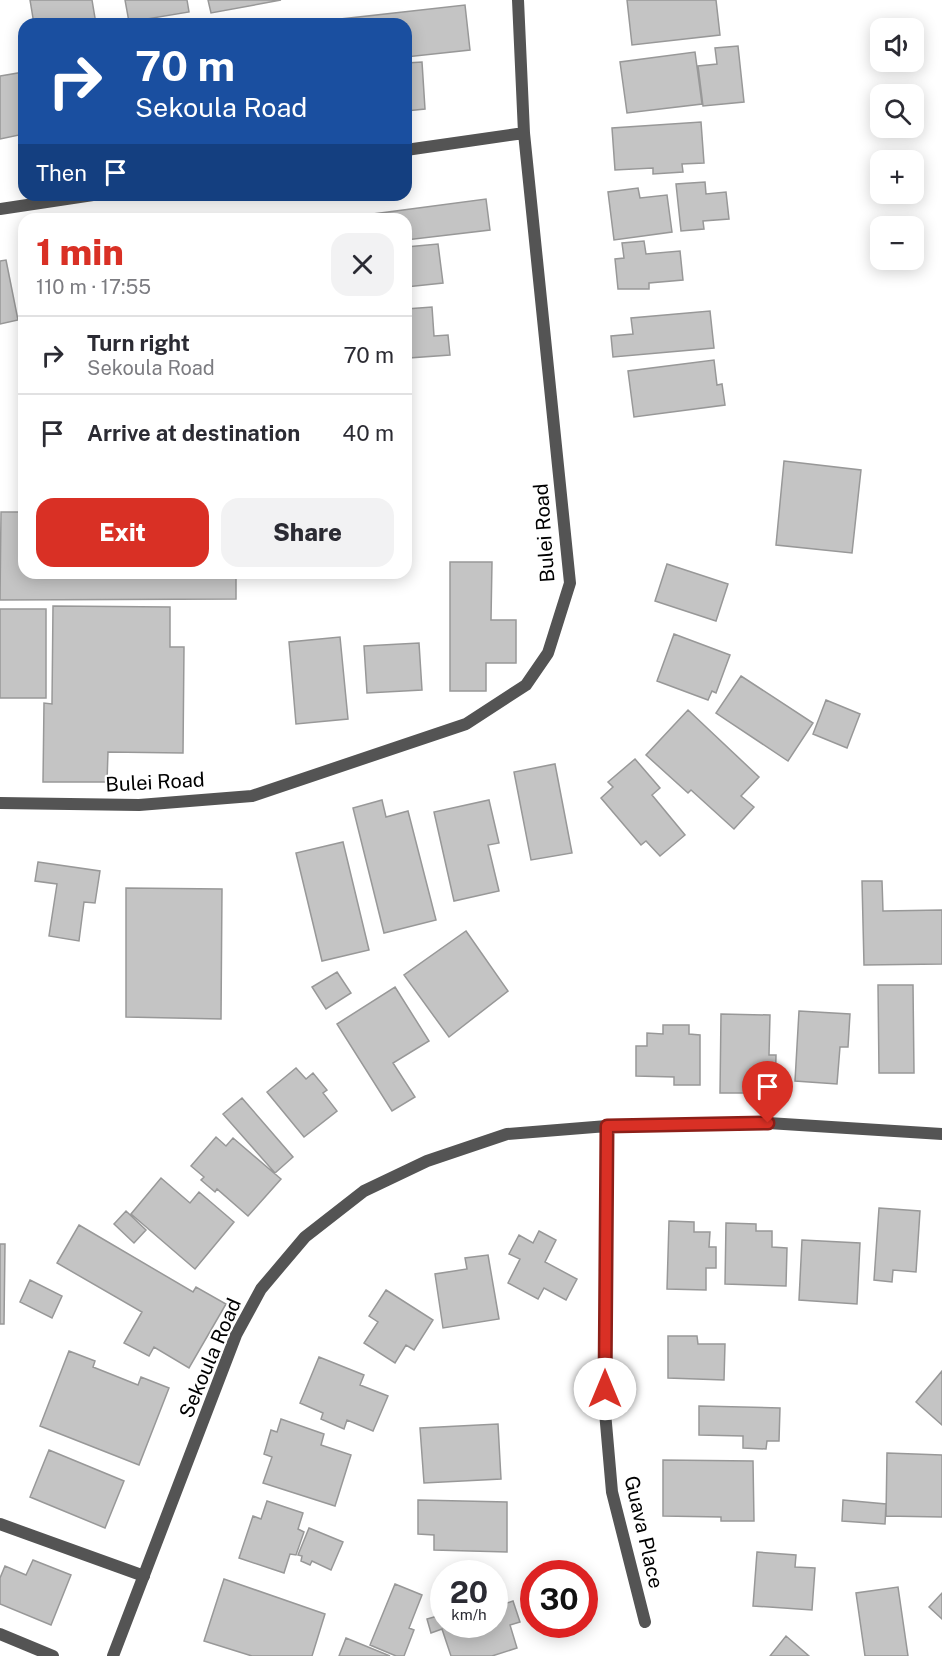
<!DOCTYPE html>
<meta charset="utf-8">
<style>
body{margin:0;font-family:"Public Sans",sans-serif;background:#f2f2f3;color:#2b2b33;height:100vh;display:flex;flex-direction:column;font-size:22px;white-space:nowrap}
*{box-sizing:border-box;margin:0}
p{font-size:20px;color:#7c7c81}
.icon{flex:none;width:33px;height:33px;fill:none;stroke:currentColor;stroke-width:2;stroke-linecap:round;stroke-linejoin:round}
.map{position:relative;flex:1;overflow:hidden}
.details{position:absolute;left:18px;top:213px;width:394px;height:366px;display:flex;flex-direction:column;background:#fff;border-radius:18px;box-shadow:0 3px 15px #0003}
.details>*{flex:none}
.top-card{position:absolute;left:18px;top:18px;width:394px;height:183px;border-radius:18px;box-shadow:0 3px 15px #0003;background:#1a4fa0;color:#fff;overflow:hidden}
.buttons{position:absolute;left:870px;top:18px;display:grid;gap:12px}
.buttons a{display:grid;place-items:center;width:54px;height:54px;border-radius:12px;background:#fff;box-shadow:0 3px 15px #0003;font-size:30px}
.speed{position:absolute;left:430px;top:1560px;display:flex;gap:12px;font-size:30px;font-weight:700;text-align:center}
.speed>*{display:grid;place-content:center;width:78px;height:78px;border-radius:50%;background:#fff;box-shadow:0 3px 15px #0003;line-height:1}
.speed small{font-size:15px;font-weight:400}
.speed .limit{border:9px solid #d22;background:#fff;color:#111}
.pin{position:absolute;display:grid;place-items:center;width:51px;height:51px;color:#fff;margin:-62px -26px;border-radius:50% 50% 50% 0;rotate:-45deg;box-shadow:0 0 6px #0007}
.pin .icon{rotate:45deg}
.me{position:absolute;width:66px;margin:-33px;rotate:0deg;stroke-linejoin:round;filter:drop-shadow(0 0 4px #0008)}
.turn{display:flex;align-items:center;gap:21px;height:126px;padding:0 18px;font-size:27px}
.turn .icon{width:78px;height:78px;stroke-width:2.5}
.turn b{display:block;font-size:42px;line-height:51px}
.then{display:flex;align-items:center;height:57px;padding:0 18px;background:#0003;gap:12px;font-size:22px}
.round{display:grid;place-items:center;flex:none;width:63px;height:63px;border-radius:18px;background:#f2f2f3}
.headline{display:flex;align-items:center;justify-content:space-between;height:102px;padding:0 18px}
h1{font-size:36px;font-weight:800;line-height:45px;color:#d93025}
.button{display:flex;gap:12px;margin-top:auto;padding:12px 18px}
.button a{flex:1;height:69px;border-radius:18px;background:#d93025;color:#fff;font-size:24px;font-weight:800;line-height:69px;text-align:center}
.button a+a{background:#f2f2f3;color:#2b2b33}
ul{padding:0;list-style:none}
li{display:flex;align-items:center;gap:18px;height:78px;padding:0 18px;border-top:2px solid #e1e1e2}
li div{flex:1}
li b{display:block;font-size:22px}
li em{font-style:normal}
.map>svg:first-child{display:block}
.building{fill:#c4c4c4;stroke:#989898;stroke-width:1.5}
.lines{fill:none;stroke-linecap:round;stroke-linejoin:round}
.service{stroke:#545454;stroke-width:12}
.minor{stroke:#545454;stroke-width:12}
.route-casing{stroke:#8d1f18;stroke-width:15}
.route{stroke:#d93025;stroke-width:10}
.labels{text-anchor:middle;dominant-baseline:central;stroke-width:4.5;stroke-linejoin:round;paint-order:stroke}
.street-label{font-size:20px;fill:#000;stroke:#fff}
</style>
<div class="map">
<svg width="942" height="1656" viewBox="0 0 942 1656">
<rect width="100%" height="100%" fill="#fff"/>
<path class="building" d="M30,0H92L96,24H34Z
M125,0H187L189,12L129,22Z
M208,0H281L211,13Z
M627,0H716L720,35L632,45Z
M465,5L470,50L406,57V24H333L332,20Z
M738,46L744,102L703,106L698,66L717,64L715,48Z
M695,52L702,104L627,113L620,62Z
M422,62L425,109L406,111V63Z
M24,72V134L0,139V76Z
M701,122L704,163L682,164L683,172L653,174V168L615,170L612,128Z
M705,182L706,194L726,192L729,219L703,221L704,229L681,231L676,184Z
M638,188L640,198L667,195L672,232L614,240L608,192Z
M486,199L490,230L406,240V219H358V216Z
M644,241L646,254L680,251L683,280L649,283V289H618L615,259L624,258L622,243Z
M438,244L443,283L406,287V247Z
M6,260L18,320L0,324V261Z
M432,307L434,336L448,335L450,355L409,358L410,366H406V309Z
M710,311L714,348L613,357L611,336L633,334L631,318Z
M714,360L717,385L722,384L725,405L634,417L628,371Z
M784,461L861,470L852,553L776,545Z
M1,512H24V573H236V599L0,600Z
M450,562H492L491,620H516V663H486V691H450Z
M667,564L728,584L716,621L655,601Z
M53,606L170,607V647H184L183,753L108,752L107,782H43L44,703L52,704Z
M0,609H46V698H0Z
M674,634L730,655L716,693L712,691L708,700L657,681Z
M340,637L348,719L296,724L289,642Z
M419,643L422,690L367,693L364,646Z
M741,676L813,723L788,761L716,713Z
M826,700L860,714L847,748L813,734Z
M688,710L759,777L741,796L754,807L734,829L691,790L688,793L646,755Z
M635,759L660,788L652,795L685,835L660,856L646,841L641,845L601,798L613,787L608,782Z
M555,764L572,853L531,860L514,772Z
M382,800L386,817L408,811L436,920L384,933L353,808Z
M489,800L499,843L488,845L499,891L454,901L434,812Z
M343,842L369,950L322,961L296,853Z
M38,862L100,871L95,903L84,902L79,941L49,936L57,884L35,881Z
M862,881H882L883,911L942,910V964L864,965Z
M126,888L222,889L221,1019L126,1017Z
M466,931L508,991L449,1037L404,975Z
M337,972L351,993L326,1009L312,987Z
M878,985H913L914,1073H879Z
M395,987L429,1041L393,1063L415,1097L392,1111L337,1024Z
M799,1011L850,1014L848,1047H840L837,1084L795,1081Z
M721,1014L770,1015L769,1055H776L775,1093H720Z
M663,1025H689V1034L700,1035V1085H674V1077L636,1076V1046H647V1033L663,1034Z
M296,1068L306,1079L313,1073L327,1090L323,1093L337,1111L304,1137L267,1092Z
M242,1098L293,1157L275,1173L223,1114Z
M216,1137L226,1146L233,1138L281,1179L248,1216L217,1189L215,1192L201,1180L204,1177L191,1166Z
M161,1178L190,1203L199,1192L234,1222L195,1269L131,1214Z
M879,1208L920,1211L916,1272L893,1270L892,1282L874,1280Z
M126,1211L146,1230L134,1243L114,1224Z
M669,1221L694,1222V1232H710L709,1247H716V1268H706V1290L667,1289Z
M726,1223L756,1224V1231H772V1247L787,1248L786,1286L725,1284Z
M79,1225L193,1292L196,1287L226,1304L189,1368L154,1347L149,1356L124,1343L142,1312L57,1263Z
M539,1231L556,1240L545,1262L577,1279L566,1300L544,1288L538,1299L508,1283L520,1259L509,1254L519,1235L533,1243Z
M802,1240L860,1243L857,1304L799,1300Z
M0,1244H5L4,1324H0Z
M488,1255L499,1319L443,1328L435,1274L467,1269L465,1258Z
M30,1280L62,1296L52,1318L20,1302Z
M386,1290L433,1320L414,1350L406,1345L395,1363L364,1343L378,1322L369,1316Z
M668,1336H697L698,1344H725L724,1380L668,1378Z
M69,1351L95,1361L93,1367L138,1385L141,1377L169,1388L139,1465L40,1426Z
M319,1357L364,1375L360,1385L388,1396L373,1431L347,1420L344,1429L321,1419L323,1413L300,1403Z
M942,1371V1425L916,1402Z
M699,1406L780,1408L779,1441H767L766,1449L743,1448V1436L699,1435Z
M281,1419L324,1434L321,1445L351,1455L335,1506L263,1483L272,1457L264,1454L271,1430L277,1432Z
M498,1424L501,1479L424,1483L420,1428Z
M49,1450L124,1481L105,1528L30,1497Z
M887,1453L942,1455V1517L886,1516Z
M663,1460L753,1461L754,1521H721V1517L663,1516Z
M418,1500L507,1502V1552L434,1550V1535L418,1534Z
M843,1500L886,1504L885,1524L842,1521Z
M267,1501L303,1513L298,1529L304,1532L296,1555L290,1554L284,1573L239,1558L253,1516L261,1519Z
M309,1528L343,1542L331,1570L312,1561L310,1565L301,1561L302,1556L298,1555Z
M757,1552L796,1555L795,1567L815,1568L812,1610L753,1606Z
M33,1560L71,1575L51,1625L0,1604V1578L5,1566L26,1575Z
M224,1579L325,1614L312,1656H252L204,1641Z
M395,1584L422,1595L409,1628L414,1630L404,1656H396L370,1645Z
M898,1587L908,1656H865L856,1593Z
M942,1593V1619L929,1607Z
M444,1594V1624H495V1607L513,1601L520,1622L510,1625L517,1648L492,1656H451L442,1629L431,1633L427,1619L441,1615L435,1597Z
M786,1636L809,1656H770Z
M346,1638L390,1656H339Z"/>
<g class="lines">
<path class="service" d="M0,1524L144,1576
M0,1634L53,1656"/>
<path class="minor" d="M406,150L524,133
M0,209L93,195
M0,803L139,805L252,796L466,724L526,685L548,653L570,583L524,133L518,0
M607,1126L605,1412L612,1492L645,1622
M113,1656L236,1335L261,1289L305,1237L364,1191L427,1161L507,1134L607,1126L768,1123L942,1134"/>
</g>
<g class="lines">
<g class="route-casing">
<path id="route" d="M605,1389L607,1126L768,1123"/>
</g>
<use href="#route" class="route"/>
</g>
<g class="labels">
<g class="street-label">
<text transform="translate(544 533) rotate(-94)">Bulei Road</text>
<text transform="translate(155 782) rotate(-3)">Bulei Road</text>
<text transform="translate(210 1358) rotate(-67)">Sekoula Road</text>
<text transform="translate(644 1532) rotate(77)">Guava Place</text>
</g>
</g>
</svg>
<div class="buttons">
<a><svg class="icon" aria-label="sound" viewBox="0 0 24 24"><path d="M4 9h4l5-4v14l-5-4H4zM17 9q2 3 0 6"/></svg></a>
<a><svg class="icon" aria-label="search" viewBox="0 0 24 24"><circle cx="10" cy="10" r="6"/><path d="M15 15l6 6"/></svg></a>
<a>+</a>
<a>−</a>
</div>
<div class="speed"><div>20<small>km/h</small></div><div class="limit">30</div></div>
<div class="pin" style="left:768px;top:1123px;background:#d93025"><svg class="icon" aria-label="arrive" viewBox="0 0 24 24"><path d="M6 21V4h12l-3 4 3 4H6"/></svg></div>
<svg class="me" style="left:605px;top:1389px" viewBox="-20 -20 40 40"><circle r="19" fill="#fff"/><path d="M0-13L10 11 0 6-10 11z" fill="#d93025"/></svg>
<div class="top-card">
<div class="turn"><svg class="icon" aria-label="right" viewBox="0 0 24 24"><path d="M7 20v-9h11M14 6l5 5-5 5"/></svg><div><b>70 m</b>Sekoula Road</div></div>
<div class="then">Then<svg class="icon" aria-label="arrive" viewBox="0 0 24 24"><path d="M6 21V4h12l-3 4 3 4H6"/></svg></div>
</div>
<section class="details">
<div class="headline"><div><h1>1 min</h1><p>110 m · 17:55</p></div><a class="round"><svg class="icon" aria-label="close" viewBox="0 0 24 24"><path d="M6 6l12 12M18 6L6 18"/></svg></a></div>
<ul>
<li><svg class="icon" aria-label="right" viewBox="0 0 24 24"><path d="M7 20v-9h11M14 6l5 5-5 5"/></svg><div><b>Turn right</b><p>Sekoula Road</p></div><em>70 m</em></li>
<li><svg class="icon" aria-label="arrive" viewBox="0 0 24 24"><path d="M6 21V4h12l-3 4 3 4H6"/></svg><div><b>Arrive at destination</b></div><em>40 m</em></li>
</ul>
<div class="button"><a>Exit</a><a>Share</a></div>
</section>
</div>
